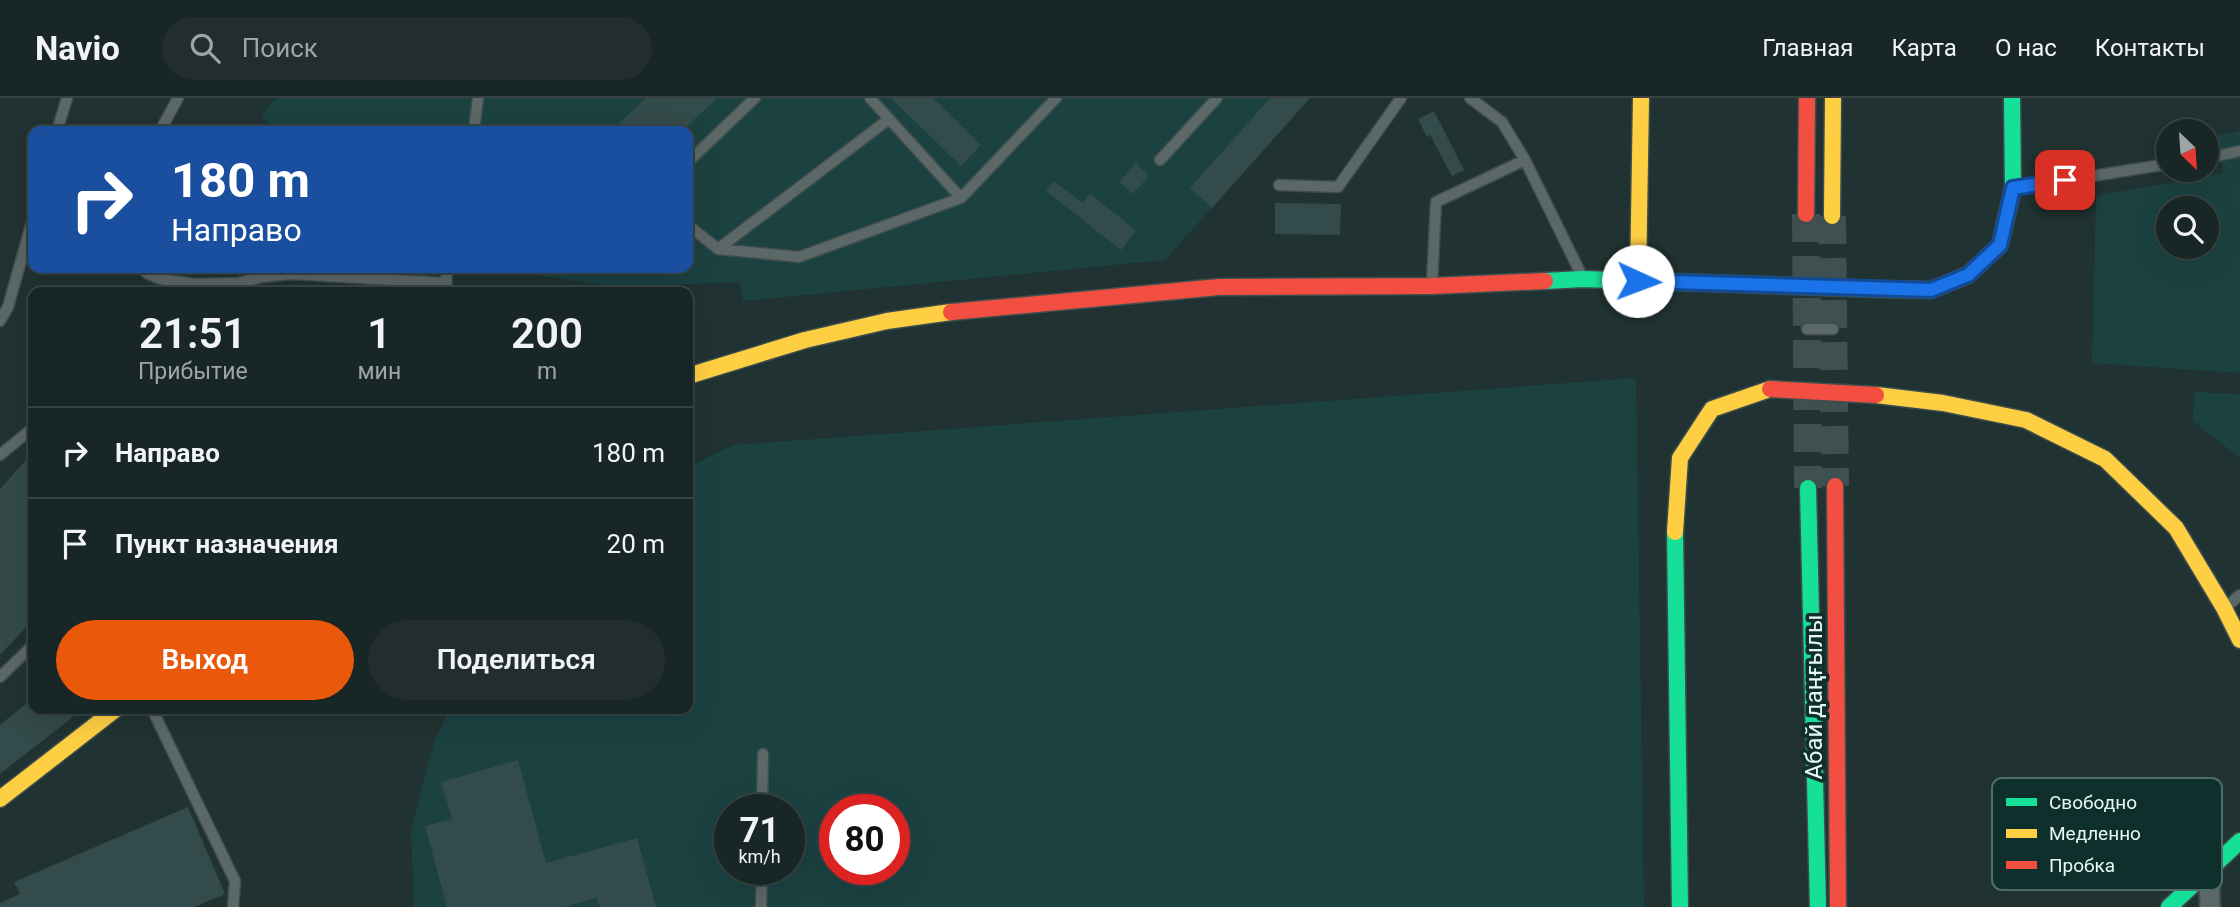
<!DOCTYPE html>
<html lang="ru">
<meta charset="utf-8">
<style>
body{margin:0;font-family:Roboto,sans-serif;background:#212e2d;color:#f1f3f6;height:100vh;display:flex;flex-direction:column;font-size:26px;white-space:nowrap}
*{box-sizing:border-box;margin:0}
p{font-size:23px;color:#9fa5a7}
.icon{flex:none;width:38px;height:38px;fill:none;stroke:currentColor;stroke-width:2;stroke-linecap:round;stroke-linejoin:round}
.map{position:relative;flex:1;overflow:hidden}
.panel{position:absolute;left:28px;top:189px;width:665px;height:427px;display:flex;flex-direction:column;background:#182625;border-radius:14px;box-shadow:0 7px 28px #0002,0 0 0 2px #364342}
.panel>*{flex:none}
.banner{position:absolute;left:28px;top:28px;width:665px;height:147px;border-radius:14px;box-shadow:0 7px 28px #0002,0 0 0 2px #364342;background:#1a4fa0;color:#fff;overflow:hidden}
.needle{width:46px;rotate:155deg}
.tools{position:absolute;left:2156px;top:21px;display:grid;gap:14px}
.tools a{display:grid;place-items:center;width:63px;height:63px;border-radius:50%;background:#182625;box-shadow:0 7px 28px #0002,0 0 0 2px #364342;font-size:35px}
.speed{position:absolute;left:714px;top:696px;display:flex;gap:14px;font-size:35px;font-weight:700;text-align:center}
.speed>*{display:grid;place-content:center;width:91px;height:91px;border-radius:50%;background:#182625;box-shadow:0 7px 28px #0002,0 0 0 2px #364342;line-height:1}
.speed small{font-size:18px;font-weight:400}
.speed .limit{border:10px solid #d22;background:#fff;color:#111}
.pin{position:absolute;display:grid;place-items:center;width:60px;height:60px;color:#fff;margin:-30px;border-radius:14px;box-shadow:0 4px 10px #0006}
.me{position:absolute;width:77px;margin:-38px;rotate:92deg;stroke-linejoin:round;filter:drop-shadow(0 0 5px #0008)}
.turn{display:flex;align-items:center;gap:24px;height:147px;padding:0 28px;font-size:32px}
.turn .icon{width:91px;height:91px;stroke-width:2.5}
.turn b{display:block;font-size:49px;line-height:60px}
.eta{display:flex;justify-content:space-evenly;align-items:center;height:119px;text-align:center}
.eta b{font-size:42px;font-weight:600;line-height:49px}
.action{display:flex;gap:14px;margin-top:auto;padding:14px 28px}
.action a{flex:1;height:80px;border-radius:42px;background:#ea580c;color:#fff;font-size:28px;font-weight:600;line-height:80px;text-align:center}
.action a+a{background:#212e2d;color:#f1f3f6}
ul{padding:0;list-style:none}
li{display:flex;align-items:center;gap:21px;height:91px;padding:0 28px;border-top:2px solid #364342}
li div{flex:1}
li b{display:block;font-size:26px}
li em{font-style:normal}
header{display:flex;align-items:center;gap:42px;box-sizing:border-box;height:98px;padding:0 35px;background:#182625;border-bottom:2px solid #364342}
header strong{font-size:33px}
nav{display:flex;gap:38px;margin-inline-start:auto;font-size:24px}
.search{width:490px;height:63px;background:#212e2d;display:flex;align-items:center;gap:18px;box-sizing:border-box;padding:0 24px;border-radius:38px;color:#9fa5a7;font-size:26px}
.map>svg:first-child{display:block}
.built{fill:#1b4241;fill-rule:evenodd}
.building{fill:#334b4a}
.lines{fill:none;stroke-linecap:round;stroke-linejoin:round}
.secondary-tunnel{stroke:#3e504f;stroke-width:28;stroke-dasharray:28 14;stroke-linecap:butt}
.lane-casing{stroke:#3e4e4d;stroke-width:13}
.street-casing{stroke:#3e4e4d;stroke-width:23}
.fast-casing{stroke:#3e4e4d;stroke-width:19}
.slow-casing{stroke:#3e4e4d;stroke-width:19}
.jam-casing{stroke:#3e4e4d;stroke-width:19}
.lane{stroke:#5c6867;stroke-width:10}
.street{stroke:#5c6867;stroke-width:19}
.fast{stroke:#16e098;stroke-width:16}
.slow{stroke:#ffcf43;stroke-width:16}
.jam{stroke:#f24e42;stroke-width:16}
.fast-bridge-casing{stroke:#3e4e4d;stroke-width:19;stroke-linecap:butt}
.jam-bridge-casing{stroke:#3e4e4d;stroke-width:19;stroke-linecap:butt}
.fast-bridge{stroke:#16e098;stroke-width:16}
.jam-bridge{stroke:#f24e42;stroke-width:16}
.route-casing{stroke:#114b97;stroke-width:18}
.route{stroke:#1a73e8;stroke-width:12}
.labels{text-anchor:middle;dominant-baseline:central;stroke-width:7;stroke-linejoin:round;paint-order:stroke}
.street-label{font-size:24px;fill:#e7f9f7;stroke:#0f2f2d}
.key{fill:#0f2f2d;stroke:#506c6a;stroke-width:2}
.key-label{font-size:19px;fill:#e7f9f7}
</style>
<header>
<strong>Navio</strong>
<div class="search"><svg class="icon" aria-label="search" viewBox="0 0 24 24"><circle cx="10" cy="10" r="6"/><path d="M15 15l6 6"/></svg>Поиск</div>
<nav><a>Главная</a><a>Карта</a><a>О нас</a><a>Контакты</a></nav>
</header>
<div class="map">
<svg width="2240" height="809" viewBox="0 0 2240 809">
<rect width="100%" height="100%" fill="#203231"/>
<path class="built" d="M276,0H1310L1165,162L743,203L740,184L617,189L516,174L517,170H688V33H272L262,16Z
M2240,33V275L2092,265L2096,98L2223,75L2217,38ZM2168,110H2207V149H2168Z
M1636,280L1644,809H414L411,732L434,644L450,611H688V369L734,347ZM730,712H789V772H730ZM835,712H894V772H835Z
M2194,294L2240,296V360L2193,323Z"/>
<path class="building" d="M646,0H717L682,33H611Z
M891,0H933L981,47L961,68Z
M1270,0H1310L1212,110L1190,90Z
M1434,13L1464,72L1452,78L1430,37L1427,39L1418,21Z
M1136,65L1149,78L1133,96L1119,84Z
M1054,83L1083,105L1090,96L1136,132L1121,152L1046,93Z
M1275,105L1341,106L1340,137L1275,136Z
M33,354V522L0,557V391Z
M33,600V611H83L0,676V627Z
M518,662L546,765L637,740L656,809H600L597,800L565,809H447L425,728L452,721L441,684Z
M188,709L225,796L194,809H0V805L20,796L14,784Z"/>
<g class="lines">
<path class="secondary-tunnel" d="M1806,116L1808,390
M1832,118L1835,388"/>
<g class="lane-casing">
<path id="lane" d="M870,0L961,100
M1470,0L1502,24L1525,62L1580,174
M57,33L67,0
M160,33L178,0
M474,33L478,0
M2207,60L2240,53
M1160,62L1217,0
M688,64L755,0
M1279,87L1338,89L1401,0
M2017,90L2168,66
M688,127L718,151L799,159L961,100L1056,0
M718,151L889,21
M141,170L148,176L160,181L195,186L238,185L262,179L291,176L446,185
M1432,184L1436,104L1525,62
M446,194L447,170
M0,223L8,209L33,120
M1807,231H1833
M0,357L33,330
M2225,510L2240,497
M0,579L33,547
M152,611L235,783L233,809
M762,712L763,656
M761,809L762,772"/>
</g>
<g class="street-casing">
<path id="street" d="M2209,772L2210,809"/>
</g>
<g class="fast-casing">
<path id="fast" d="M1545,183L1583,181L1766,187
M1878,191L1931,192L1968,177L2000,147L2013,90L2012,0
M1808,390L1818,809
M1675,434L1680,809
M2169,809L2240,743"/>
</g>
<g class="slow-casing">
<path id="slow" d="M1832,118L1833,0
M1638,183L1641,0
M688,278L805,242L887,223L951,214
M1876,297L1943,305L2026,322L2105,361L2176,430L2224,510L2240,542
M1675,434L1680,360L1712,311L1770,291
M0,701L116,611"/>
</g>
<g class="jam-casing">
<path id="jam" d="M1806,116L1807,0
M951,214L1219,189L1432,188L1545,183
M1835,388L1838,809"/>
</g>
<use href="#lane" class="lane"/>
<use href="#street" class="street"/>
<use href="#fast" class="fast"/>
<use href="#slow" class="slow"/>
<use href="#jam" class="jam"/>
<g class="fast-bridge-casing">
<path id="fast-bridge" d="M1766,187L1878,191"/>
</g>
<g class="jam-bridge-casing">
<path id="jam-bridge" d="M1770,291L1876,297"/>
</g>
<use href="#fast-bridge" class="fast-bridge"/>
<use href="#jam-bridge" class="jam-bridge"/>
</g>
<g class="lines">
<g class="route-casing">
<path id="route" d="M1638,183L1931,192L1968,177L2000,147L2013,90L2065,82"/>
</g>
<use href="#route" class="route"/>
</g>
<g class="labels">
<g class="street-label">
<text transform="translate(1814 599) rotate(-90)">Абай даңғылы</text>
</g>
</g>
<rect x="1992" y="680" width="230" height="112" rx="10" class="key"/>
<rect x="2006" y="700" width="31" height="8" fill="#16e098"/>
<rect x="2006" y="731" width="31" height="9" fill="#ffcf43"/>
<rect x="2006" y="763" width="31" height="8" fill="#f24e42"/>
<g class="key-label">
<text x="2049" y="711">Свободно</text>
<text x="2049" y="742">Медленно</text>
<text x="2049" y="774">Пробка</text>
</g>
</svg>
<div class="tools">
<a><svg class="needle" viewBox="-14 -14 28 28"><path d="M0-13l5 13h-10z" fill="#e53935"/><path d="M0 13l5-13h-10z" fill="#9fa5a7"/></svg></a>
<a><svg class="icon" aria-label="search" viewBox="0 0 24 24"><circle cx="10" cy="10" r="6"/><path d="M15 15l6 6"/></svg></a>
</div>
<div class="speed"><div>71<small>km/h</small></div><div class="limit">80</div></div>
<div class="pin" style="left:2065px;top:82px;background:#d93025"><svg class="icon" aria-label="arrive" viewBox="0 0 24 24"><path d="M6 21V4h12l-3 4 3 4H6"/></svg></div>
<svg class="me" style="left:1638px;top:183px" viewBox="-20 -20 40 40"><circle r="19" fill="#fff"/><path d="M0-13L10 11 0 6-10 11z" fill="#1a73e8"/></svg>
<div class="banner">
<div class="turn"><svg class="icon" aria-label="right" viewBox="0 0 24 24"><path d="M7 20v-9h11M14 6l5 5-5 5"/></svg><div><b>180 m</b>Направо</div></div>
</div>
<section class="panel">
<div class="eta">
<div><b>21:51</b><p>Прибытие</p></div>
<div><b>1</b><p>мин</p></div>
<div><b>200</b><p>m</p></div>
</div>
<ul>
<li><svg class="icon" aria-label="right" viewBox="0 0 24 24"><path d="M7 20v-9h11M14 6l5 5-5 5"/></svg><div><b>Направо</b></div><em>180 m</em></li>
<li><svg class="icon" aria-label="arrive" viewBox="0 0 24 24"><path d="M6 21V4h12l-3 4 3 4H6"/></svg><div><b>Пункт назначения</b></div><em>20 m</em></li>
</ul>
<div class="action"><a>Выход</a><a>Поделиться</a></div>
</section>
</div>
